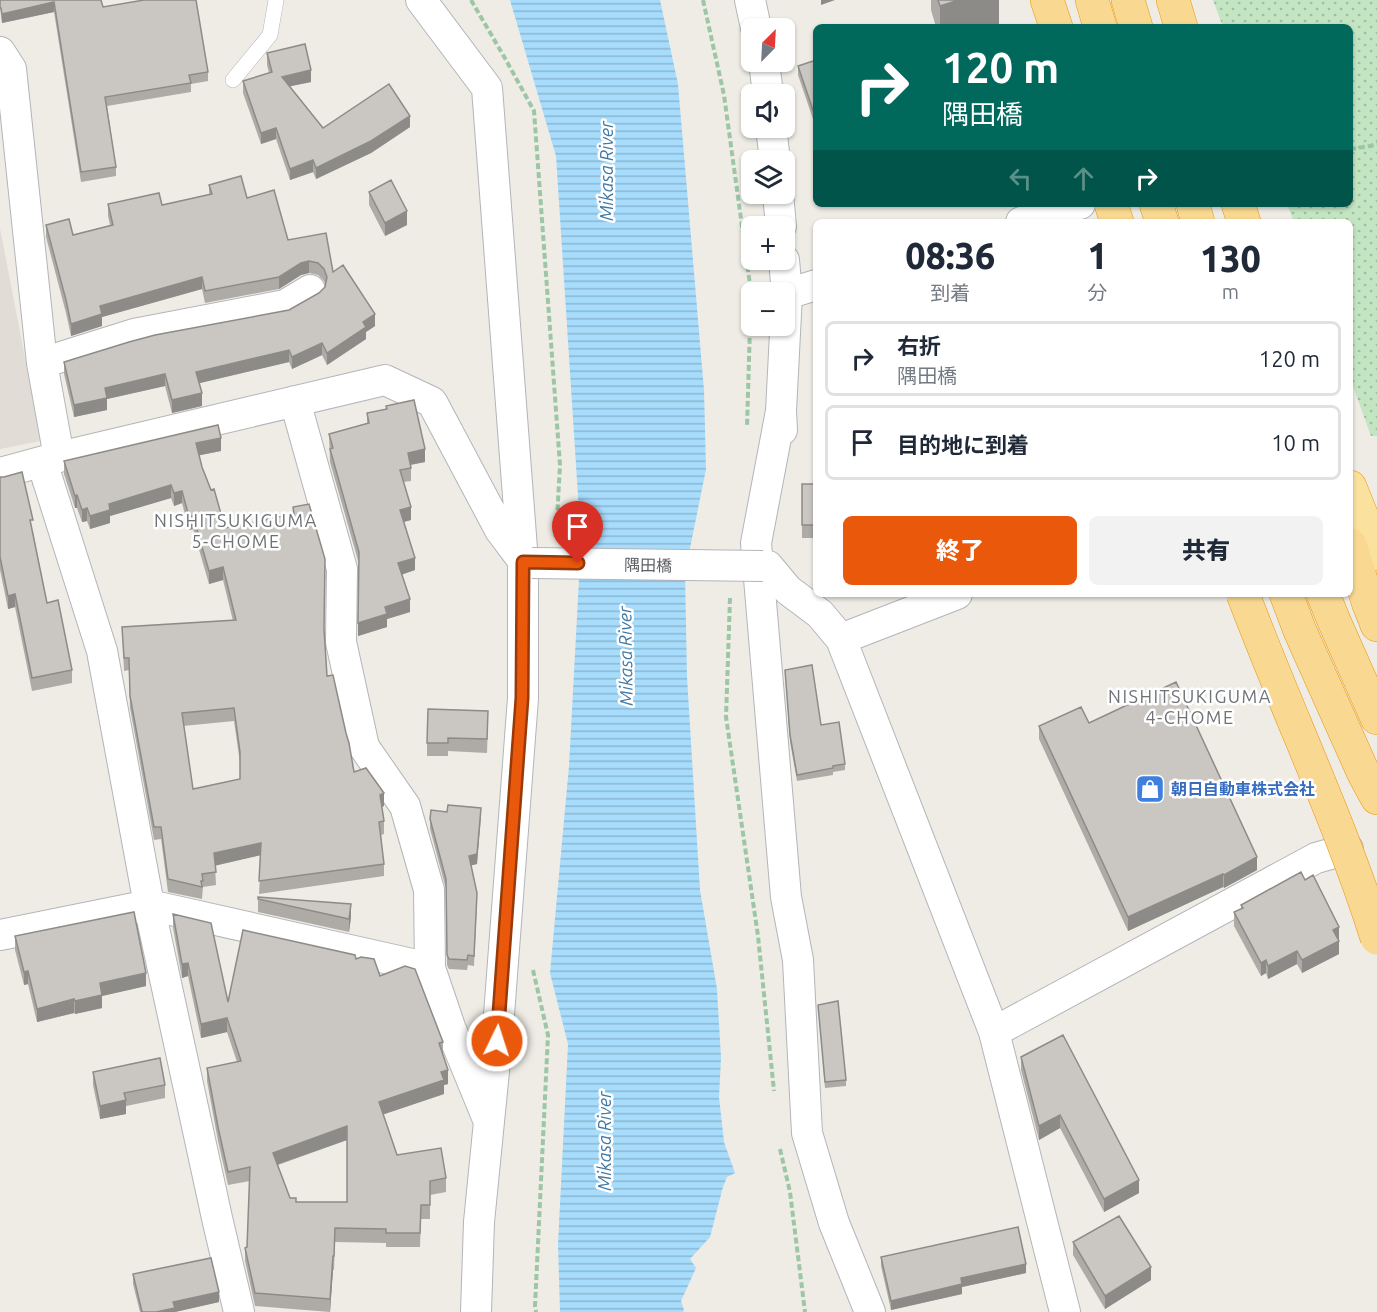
<!DOCTYPE html>
<html lang="ja">
<meta charset="utf-8">
<style>
body{margin:0;font-family:Ubuntu,"Noto Sans JP",sans-serif;background:#f2f2f3;color:#1f2937;height:100vh;display:flex;flex-direction:column;font-size:22px;white-space:nowrap}
*{box-sizing:border-box;margin:0}
p{font-size:20px;color:#747a83}
.icon{flex:none;width:33px;height:33px;fill:none;stroke:currentColor;stroke-width:2;stroke-linecap:round;stroke-linejoin:round}
.map{position:relative;flex:1;overflow:hidden}
.panel{position:absolute;left:813px;top:219px;width:540px;height:378px;display:flex;flex-direction:column;background:#fff;border-radius:9px;box-shadow:0 2px 4px #0004}
.panel>*{flex:none}
.guide{position:absolute;left:813px;top:24px;width:540px;height:183px;border-radius:9px;box-shadow:0 2px 4px #0004;background:#00695c;color:#fff;overflow:hidden}
.needle{width:39px;rotate:24deg}
.fabs{position:absolute;left:741px;top:18px;display:grid;gap:12px}
.fabs a{display:grid;place-items:center;width:54px;height:54px;border-radius:9px;background:#fff;box-shadow:0 2px 4px #0004;font-size:30px}
.pin{position:absolute;display:grid;place-items:center;width:51px;height:51px;color:#fff;margin:-62px -26px;border-radius:50% 50% 50% 0;rotate:-45deg;box-shadow:0 0 6px #0007}
.pin .icon{rotate:45deg}
.me{position:absolute;width:66px;margin:-33px;rotate:4deg;stroke-linejoin:round;filter:drop-shadow(0 0 4px #0008)}
.turn{display:flex;align-items:center;gap:21px;height:126px;padding:0 30px;font-size:27px}
.turn .icon{width:78px;height:78px;stroke-width:2.5}
.turn b{display:block;font-size:42px;line-height:51px}
.lanes{display:flex;align-items:center;height:57px;padding:0 30px;background:#0003;justify-content:center;gap:30px;direction:ltr}
.lanes .off{opacity:.35}
.eta{display:flex;justify-content:space-evenly;align-items:center;height:102px;text-align:center}
.eta b{font-size:36px;font-weight:800;line-height:42px}
.button{display:flex;gap:12px;margin-top:auto;padding:12px 30px}
.button a{flex:1;height:69px;border-radius:9px;background:#ea580c;color:#fff;font-size:24px;font-weight:800;line-height:69px;text-align:center}
.button a+a{background:#f2f2f3;color:#1f2937}
ul{padding:0;list-style:none}
li{display:flex;align-items:center;gap:18px;height:75px;margin:0 12px 9px;padding:0 18px;border:3px solid #e0e1e3;border-radius:9px}
li div{flex:1}
li b{display:block;font-size:22px}
li em{font-style:normal}
.map>svg:first-child{display:block}
.education{fill:#e1ddd6}
.grass{fill:url(#grass-dots)}
.water{fill:url(#water-rules)}
.lines{fill:none;stroke-linecap:round;stroke-linejoin:round}
.service-casing{stroke:#b2b5b9;stroke-width:16}
.minor-casing{stroke:#b2b5b9;stroke-width:32}
.trunk-casing{stroke:#eb9609;stroke-width:34}
.motorway-casing{stroke:#eb9609;stroke-width:34}
.path{stroke:#9cc6a5;stroke-width:4;stroke-dasharray:6 3;stroke-linecap:butt}
.service{stroke:#fff;stroke-width:15}
.minor{stroke:#fff;stroke-width:30}
.trunk{stroke:#fae19e;stroke-width:33}
.motorway{stroke:#f9d891;stroke-width:33}
.minor-bridge-casing{stroke:#b2b5b9;stroke-width:32;stroke-linecap:butt}
.motorway-bridge-casing{stroke:#eb9609;stroke-width:34;stroke-linecap:butt}
.minor-bridge{stroke:#fff;stroke-width:30}
.motorway-bridge{stroke:#f9d891;stroke-width:33}
.wall{fill:#aeaba7;fill-rule:evenodd}
.shaded-wall{fill:#8d8b88}
.building{fill:#cac7c2;stroke:#8d8b88;stroke-width:1.5;fill-rule:evenodd}
.route-casing{stroke:#983908;stroke-width:15}
.route{stroke:#ea580c;stroke-width:10}
.labels{text-anchor:middle;dominant-baseline:central;stroke-width:5;stroke-linejoin:round;paint-order:stroke}
.street-label{font-size:16px;fill:#5c6165;stroke:#fff}
.shop-label{font-size:16px;font-weight:bold;fill:#366cbe;stroke:#fff;text-anchor:start}
.water-label{font-size:18px;font-style:italic;fill:#4178a5;stroke:#fff}
.neighbourhood-label{font-size:18px;letter-spacing:1.5px;fill:#6e7377;stroke:#fff}
</style>
<div class="map">
<svg width="1377" height="1312" viewBox="0 0 1377 1312">
<defs>
<pattern id="grass-dots" width="8" height="8" patternUnits="userSpaceOnUse" patternTransform="scale(1.5)"><rect width="8" height="8" fill="#c4e5c2"/><path d="M2 2h.1M6 6h.1" fill="none" stroke="#a2bda1" stroke-width="1.8" stroke-linecap="round"/></pattern>
<pattern id="water-rules" width="6" height="5" patternUnits="userSpaceOnUse" patternTransform="scale(1.5)"><rect width="6" height="5" fill="#a7dcfc"/><path d="M0 2.5h6" fill="none" stroke="#8bb6d0"/></pattern>
</defs>
<rect width="100%" height="100%" fill="#eeece5"/>
<path class="education" d="M0,228L41,441L0,449Z"/>
<path class="grass" d="M1213,0H1377V436H1371L1350,378V222H1294L1287,204H1350V27H1223Z"/>
<path class="water" d="M510,0H660L678,84L704,390L706,469L685,573L687,677L700,890L717,989L721,1058L719,1097L724,1142L735,1173L727,1177L723,1187L710,1237L690,1259L696,1268L681,1301L684,1310L683,1312H560L558,1244L568,1044L550,973L569,766L581,542L556,156Z"/>
<g class="lines">
<g class="service-casing">
<path id="service" d="M233,80L270,35L276,0"/>
</g>
<g class="minor-casing">
<path id="minor" d="M421,0L487,88L523,562V698L497,1041L479,1222L476,1312
M750,0L756,28
M0,52L11,69L42,363L59,457
M764,62L768,94
M771,128L775,160
M778,194L781,226
M1021,222L1080,204
M787,294L816,285
M42,363L134,334L285,305L310,290
M295,401L342,569L341,642L364,747L405,806L429,890L430,968L450,1027L487,1117
M781,411L756,543L786,897L798,960L807,1133L834,1223L870,1312
M782,430L781,411L787,294L784,260
M42,462L102,651L149,905L217,1218L239,1312
M0,473L59,457L385,380L432,402L500,530L524,562
M763,566H768L788,590L820,614L841,639L957,594
M841,639L994,1032L1065,1312
M0,935L149,905L430,968
M994,1032L1316,858L1348,849"/>
</g>
<g class="trunk-casing">
<path id="trunk" d="M1350,487L1377,554"/>
</g>
<g class="motorway-casing">
<path id="motorway" d="M1047,0L1056,27
M1092,0L1100,27
M1128,0L1136,27
M1173,0L1181,27
M1111,204L1117,222
M1156,204L1162,222
M1193,204L1198,222
M1238,204L1244,222
M1350,545L1368,602L1377,625
M1286,594L1300,631L1364,774L1377,798
M1323,594L1334,621L1377,718"/>
</g>
<path class="path" d="M471,0L506,60L534,111L560,465L556,537
M703,0L724,95L751,292L747,427
M1350,149L1370,146L1377,144
M730,598L726,717L758,936L774,1091
M533,970L548,1035L535,1306L536,1312
M780,1149L790,1192L805,1312"/>
<use href="#service" class="service"/>
<use href="#minor" class="minor"/>
<use href="#trunk" class="trunk"/>
<use href="#motorway" class="motorway"/>
<g class="minor-bridge-casing">
<path id="minor-bridge" d="M532,563L763,566"/>
</g>
<g class="motorway-bridge-casing">
<path id="motorway-bridge" d="M1243,594C1286,709 1340,821 1377,938"/>
</g>
<use href="#minor-bridge" class="minor-bridge"/>
<use href="#motorway-bridge" class="motorway-bridge"/>
</g>
<path class="wall" d="M0,0L103,7L208,72V81L191,84V92L107,106L116,167V176L81,182L54,12L2,23L1,18Z
M931,0H999V24L990,27H936L931,10Z
M267,53L311,82L290,86L323,128L410,127L371,153L316,179L313,172L290,180L276,139L261,144L243,93V81L269,73L267,65Z
M816,60L814,122L798,75V66Z
M209,185L247,198L288,240L333,272L375,326L366,332V339L327,365L322,355L292,369L289,362L199,383L202,406L172,413L165,386L107,399V410L74,417L64,374V362L289,310L319,293L325,287V284L324,281L318,275L309,273L301,275L279,289L205,303L202,289L102,317V326L71,336L66,313L46,237V225L73,235L110,225L108,216V204L162,205L209,194Z
M369,192L407,225L385,236L369,205Z
M386,406L425,462L411,465V481L403,482L411,520L403,522L415,570L402,574L410,612L387,619V627L358,636L359,564L330,462L329,434L367,423V413L386,410Z
M221,451L199,455L202,467L225,528L293,514V507L324,631L327,676L354,772L384,806L382,807L384,821V834L381,835L384,864V876L259,894L261,855L215,865L216,885L203,887L202,899L168,892L161,839L154,840L130,708L129,670L124,671L122,627L233,621L223,580L209,584L193,529L189,530L182,503L174,506L171,498L110,516V523L90,529L87,521L82,522L77,508H75L64,474V461ZM234,721L240,763V779L193,789L183,726Z
M0,477L33,532L47,603L72,670V683L32,691L15,607L8,609L0,570Z
M802,484H816V538H802Z
M785,670L821,725L845,764V770L833,772V775L797,781L790,742Z
M1089,723L1257,870L1224,888L1223,887L1128,931L1039,739V726Z
M488,724L487,753L448,751V756H427V743Z
M481,818L477,864L471,865L477,903L474,966L468,965L467,970L449,969L447,965L446,889L430,829V819Z
M258,897L351,917L349,932L258,912Z
M1241,905L1339,940V954L1302,973L1297,964L1268,979L1266,973L1261,976L1234,926V912L1241,909Z
M173,914L228,1002L356,959L380,976L443,1042V1055L448,1084L444,1085V1094L383,1114L397,1155L446,1178V1192L430,1195V1219H421L420,1247H386V1243L335,1242L334,1270H333L330,1312L255,1306L245,1261V1248L247,1247L250,1181L228,1185L218,1141L207,1081V1068L237,1062L227,1032L201,1038L188,976L182,978L173,928ZM347,1140V1202H296L290,1198L278,1165Z
M15,936L146,986L102,996V1008L75,1014L74,1013L37,1022L28,984L24,985L15,950Z
M818,1005L846,1080V1086L825,1088Z
M1021,1057L1139,1193L1104,1212L1060,1128L1039,1140L1021,1070Z
M93,1072L165,1085V1098L126,1106V1114L100,1119L93,1085Z
M1073,1242L1151,1280L1105,1309L1073,1255Z
M881,1257L1026,1273L962,1287V1294L891,1310L881,1266Z
M133,1274L219,1302L175,1312H140L133,1284Z"/>
<path class="shaded-wall" d="M821,0H835L821,5Z
M959,0H999V24L990,27H940V6Z
M54,2V12L2,23V14Z
M311,70V82L282,88V77Z
M814,113H816V122H814Z
M410,116V127L371,153L316,179V168Z
M276,128V139L261,144V133Z
M313,160V172L290,180V169Z
M407,211V225L385,236V223Z
M309,261V273L301,275L279,289V277L301,263Z
M202,277V289L102,317V326L71,336V324L100,306Z
M375,314V326L366,332V339L327,365V353L363,322Z
M322,343V355L292,369V357Z
M289,350V362L196,384V372Z
M165,374V386L107,399V410L74,417V405L105,388Z
M202,393V406L172,413V400Z
M221,438V451L196,456V443Z
M425,449V462L408,465V453Z
M171,485V498L110,516V523L90,529V516L109,504Z
M182,491V503L174,506V493Z
M77,495V508H75V496Z
M411,507V520L400,523V510Z
M87,508V521L82,522V510Z
M193,516V529L189,530V517Z
M415,558V570L398,576V563Z
M223,567V580L209,584V571Z
M15,594V607L8,609V596Z
M410,599V612L387,619V627L358,636V623L385,607Z
M384,793V806L380,807V795Z
M481,808L477,864L469,866V856Z
M261,843V855L214,866V853Z
M1257,857V870L1224,888V875Z
M1223,874V887L1128,931V917Z
M351,904V917L349,932V919Z
M1339,927V940L1333,943V930Z
M1339,941V954L1302,973V960Z
M1297,951V964L1268,979V966Z
M1266,960V973L1261,976V963Z
M188,963V976L182,978V964Z
M28,971V984L24,985V972Z
M146,973V986L102,996V1008L75,1014V1001L100,983Z
M74,999V1013L37,1022V1009Z
M227,1018V1032L201,1038V1024Z
M448,1070V1084L444,1085V1094L379,1116V1102L441,1072Z
M126,1100V1114L100,1119V1106Z
M1060,1115V1128L1039,1140V1126Z
M347,1126V1140L273,1166V1153Z
M1139,1180V1193L1104,1212V1199Z
M333,1256V1270L330,1312V1299Z
M1026,1264V1273L962,1287V1294L891,1310V1301L961,1278Z
M1151,1267V1280L1105,1309V1296Z
M219,1292V1302L175,1312H156L173,1302Z"/>
<path class="building" d="M0,0H101L103,7L144,0H196L208,72L189,75L191,83L105,97L116,167L81,172L54,2L2,14L1,8H0Z
M938,0H959L940,6Z
M305,44L311,70L282,77L323,128L389,84L410,116L371,141L316,168L313,160L290,169L276,128L261,133L243,81L272,72L267,53Z
M816,60V113H814L798,66Z
M241,176L247,198L274,190L288,240L326,233L333,272L343,265L375,314L363,322L366,327L327,353L322,343L292,357L289,350L196,372L202,393L172,400L165,374L105,388L107,398L74,405L64,362L129,342L155,335L289,310L319,293L325,287L327,277L324,269L318,263L309,261L301,263L279,277L205,291L202,277L100,306L102,314L71,324L66,300L46,225L69,219L73,235L113,225L108,204L159,193L162,205L212,194L209,185Z
M391,180L407,211L385,223L369,192Z
M414,400L425,449L408,453L411,468L400,470L411,507L400,510L415,558L398,563L410,599L385,607L387,614L358,623L359,552L330,449L333,448L329,434L369,423L367,413L387,409L386,406Z
M218,425L221,438L196,443L202,467L211,490L214,489L225,528L294,514L293,507L309,504L325,559L324,629L327,676L333,675L346,733L349,743L354,772L366,768L384,793L380,795L384,821L379,822L384,864L259,881L261,843L214,853L216,872L202,874L203,881H201L202,887L168,879L161,827H154L130,696L129,658H124L122,627L236,620L223,567L209,571L193,516L189,517L182,491L174,493L171,485L109,504L110,510L90,516L87,508L82,510L77,495L75,496L64,461ZM234,708L240,752V779L193,789L182,713Z
M22,472L33,520H30L47,603L58,600L72,670L32,678L15,594L8,596L0,557V477H4Z
M802,484H816V525H802Z
M812,665L821,725L839,722L845,764L833,766V768L797,775L790,735L785,670Z
M1176,682L1257,857L1224,875L1223,874L1128,917L1039,726L1081,707L1089,723Z
M428,709L488,711L487,739L448,738V743H427Z
M448,805L481,808L477,854L469,856L477,893L474,956L468,955L467,960L449,959L447,955L446,879L430,819L431,810L447,812Z
M1301,872L1305,880L1313,875L1339,927L1333,930L1339,941L1302,960L1297,951L1268,966L1266,960L1261,963L1234,912L1243,908L1241,905Z
M258,897L351,904L349,919L258,899Z
M134,912L146,973L100,983L102,995L75,1001L74,999L37,1009L28,971L24,972L15,936Z
M173,914L211,923L228,1002L243,930L355,955L356,959L361,957L374,959L380,976L405,966L415,969L443,1042L439,1043L448,1070L441,1072L444,1080L379,1102L397,1155L441,1148L446,1178L430,1181V1205H421L420,1233H386V1229L335,1228L334,1256H333L330,1299L255,1293L245,1248L247,1247L250,1167L228,1172L218,1127L207,1068L241,1061L227,1018L201,1024L188,963L182,964ZM347,1126V1202H296V1198H290L273,1153Z
M838,1001L846,1080L825,1082L818,1005Z
M1063,1035L1139,1180L1104,1199L1060,1115L1039,1126L1021,1057Z
M160,1058L165,1085L124,1093L126,1100L100,1106L93,1072Z
M1119,1216L1151,1267L1105,1296L1073,1242Z
M1018,1227L1026,1264L961,1278L962,1284L891,1301L881,1257Z
M211,1258L219,1292L173,1302L175,1308L156,1312H142L133,1274Z"/>
<g class="lines">
<g class="route-casing">
<path id="route" d="M497,1041L522,698L523,562L578,563"/>
</g>
<use href="#route" class="route"/>
</g>
<defs>
<g id="shop-square" transform="scale(1.5)"><rect x="-9" y="-9" width="18" height="18" rx="4" fill="#3f7fe0" stroke="#fff"/><path d="M-5-2.5h2.3a2.7 3.5 0 0 1 5.4 0H5L5.5 6h-11ZM-1.5-2.5h3a1.5 2.3 0 0 0-3 0Z" fill="#fff"/></g>
</defs>
<g fill-rule="evenodd">
<use href="#shop-square" x="1150" y="789"/>
</g>
<g class="labels">
<g class="street-label">
<text transform="translate(648 565) rotate(1)">隅田橋</text>
</g>
<g class="shop-label">
<text x="1171" y="789">朝日自動車株式会社</text>
</g>
<g class="water-label">
<text transform="translate(606 171) rotate(-90)">Mikasa River</text>
<text transform="translate(625 656) rotate(-91)">Mikasa River</text>
<text transform="translate(604 1141) rotate(-90)">Mikasa River</text>
</g>
<g class="neighbourhood-label">
<text x="236" y="520">NISHITSUKIGUMA<tspan x="236" dy="21">5-CHOME</tspan></text>
<text x="1190" y="696">NISHITSUKIGUMA<tspan x="1190" dy="21">4-CHOME</tspan></text>
</g>
</g>
</svg>
<div class="fabs">
<a><svg class="needle" viewBox="-14 -14 28 28"><path d="M0-13l5 13h-10z" fill="#e53935"/><path d="M0 13l5-13h-10z" fill="#747a83"/></svg></a>
<a><svg class="icon" aria-label="sound" viewBox="0 0 24 24"><path d="M4 9h4l5-4v14l-5-4H4zM17 9q2 3 0 6"/></svg></a>
<a><svg class="icon" aria-label="layers" viewBox="0 0 24 24"><path d="M12 4l9 5-9 5-9-5zM3 14l9 5 9-5"/></svg></a>
<a>+</a>
<a>−</a>
</div>
<div class="pin" style="left:578px;top:563px;background:#d93025"><svg class="icon" aria-label="arrive" viewBox="0 0 24 24"><path d="M6 21V4h12l-3 4 3 4H6"/></svg></div>
<svg class="me" style="left:497px;top:1041px" viewBox="-20 -20 40 40"><circle r="17" fill="#ea580c" stroke="#fff" stroke-width="3"/><path d="M0-11L8 9 0 5-8 9z" fill="#fff"/></svg>
<div class="guide">
<div class="turn"><svg class="icon" aria-label="right" viewBox="0 0 24 24"><path d="M7 20v-9h11M14 6l5 5-5 5"/></svg><div><b>120 m</b>隅田橋</div></div>
<div class="lanes"><svg class="icon off" aria-label="left" viewBox="0 0 24 24"><path d="M17 20v-9H6M10 6l-5 5 5 5"/></svg><svg class="icon off" aria-label="ahead" viewBox="0 0 24 24"><path d="M12 20V5M6 11l6-6 6 6"/></svg><svg class="icon" aria-label="right" viewBox="0 0 24 24"><path d="M7 20v-9h11M14 6l5 5-5 5"/></svg></div>
</div>
<section class="panel">
<div class="eta">
<div><b>08:36</b><p>到着</p></div>
<div><b>1</b><p>分</p></div>
<div><b>130</b><p>m</p></div>
</div>
<ul>
<li><svg class="icon" aria-label="right" viewBox="0 0 24 24"><path d="M7 20v-9h11M14 6l5 5-5 5"/></svg><div><b>右折</b><p>隅田橋</p></div><em>120 m</em></li>
<li><svg class="icon" aria-label="arrive" viewBox="0 0 24 24"><path d="M6 21V4h12l-3 4 3 4H6"/></svg><div><b>目的地に到着</b></div><em>10 m</em></li>
</ul>
<div class="button"><a>終了</a><a>共有</a></div>
</section>
</div>
